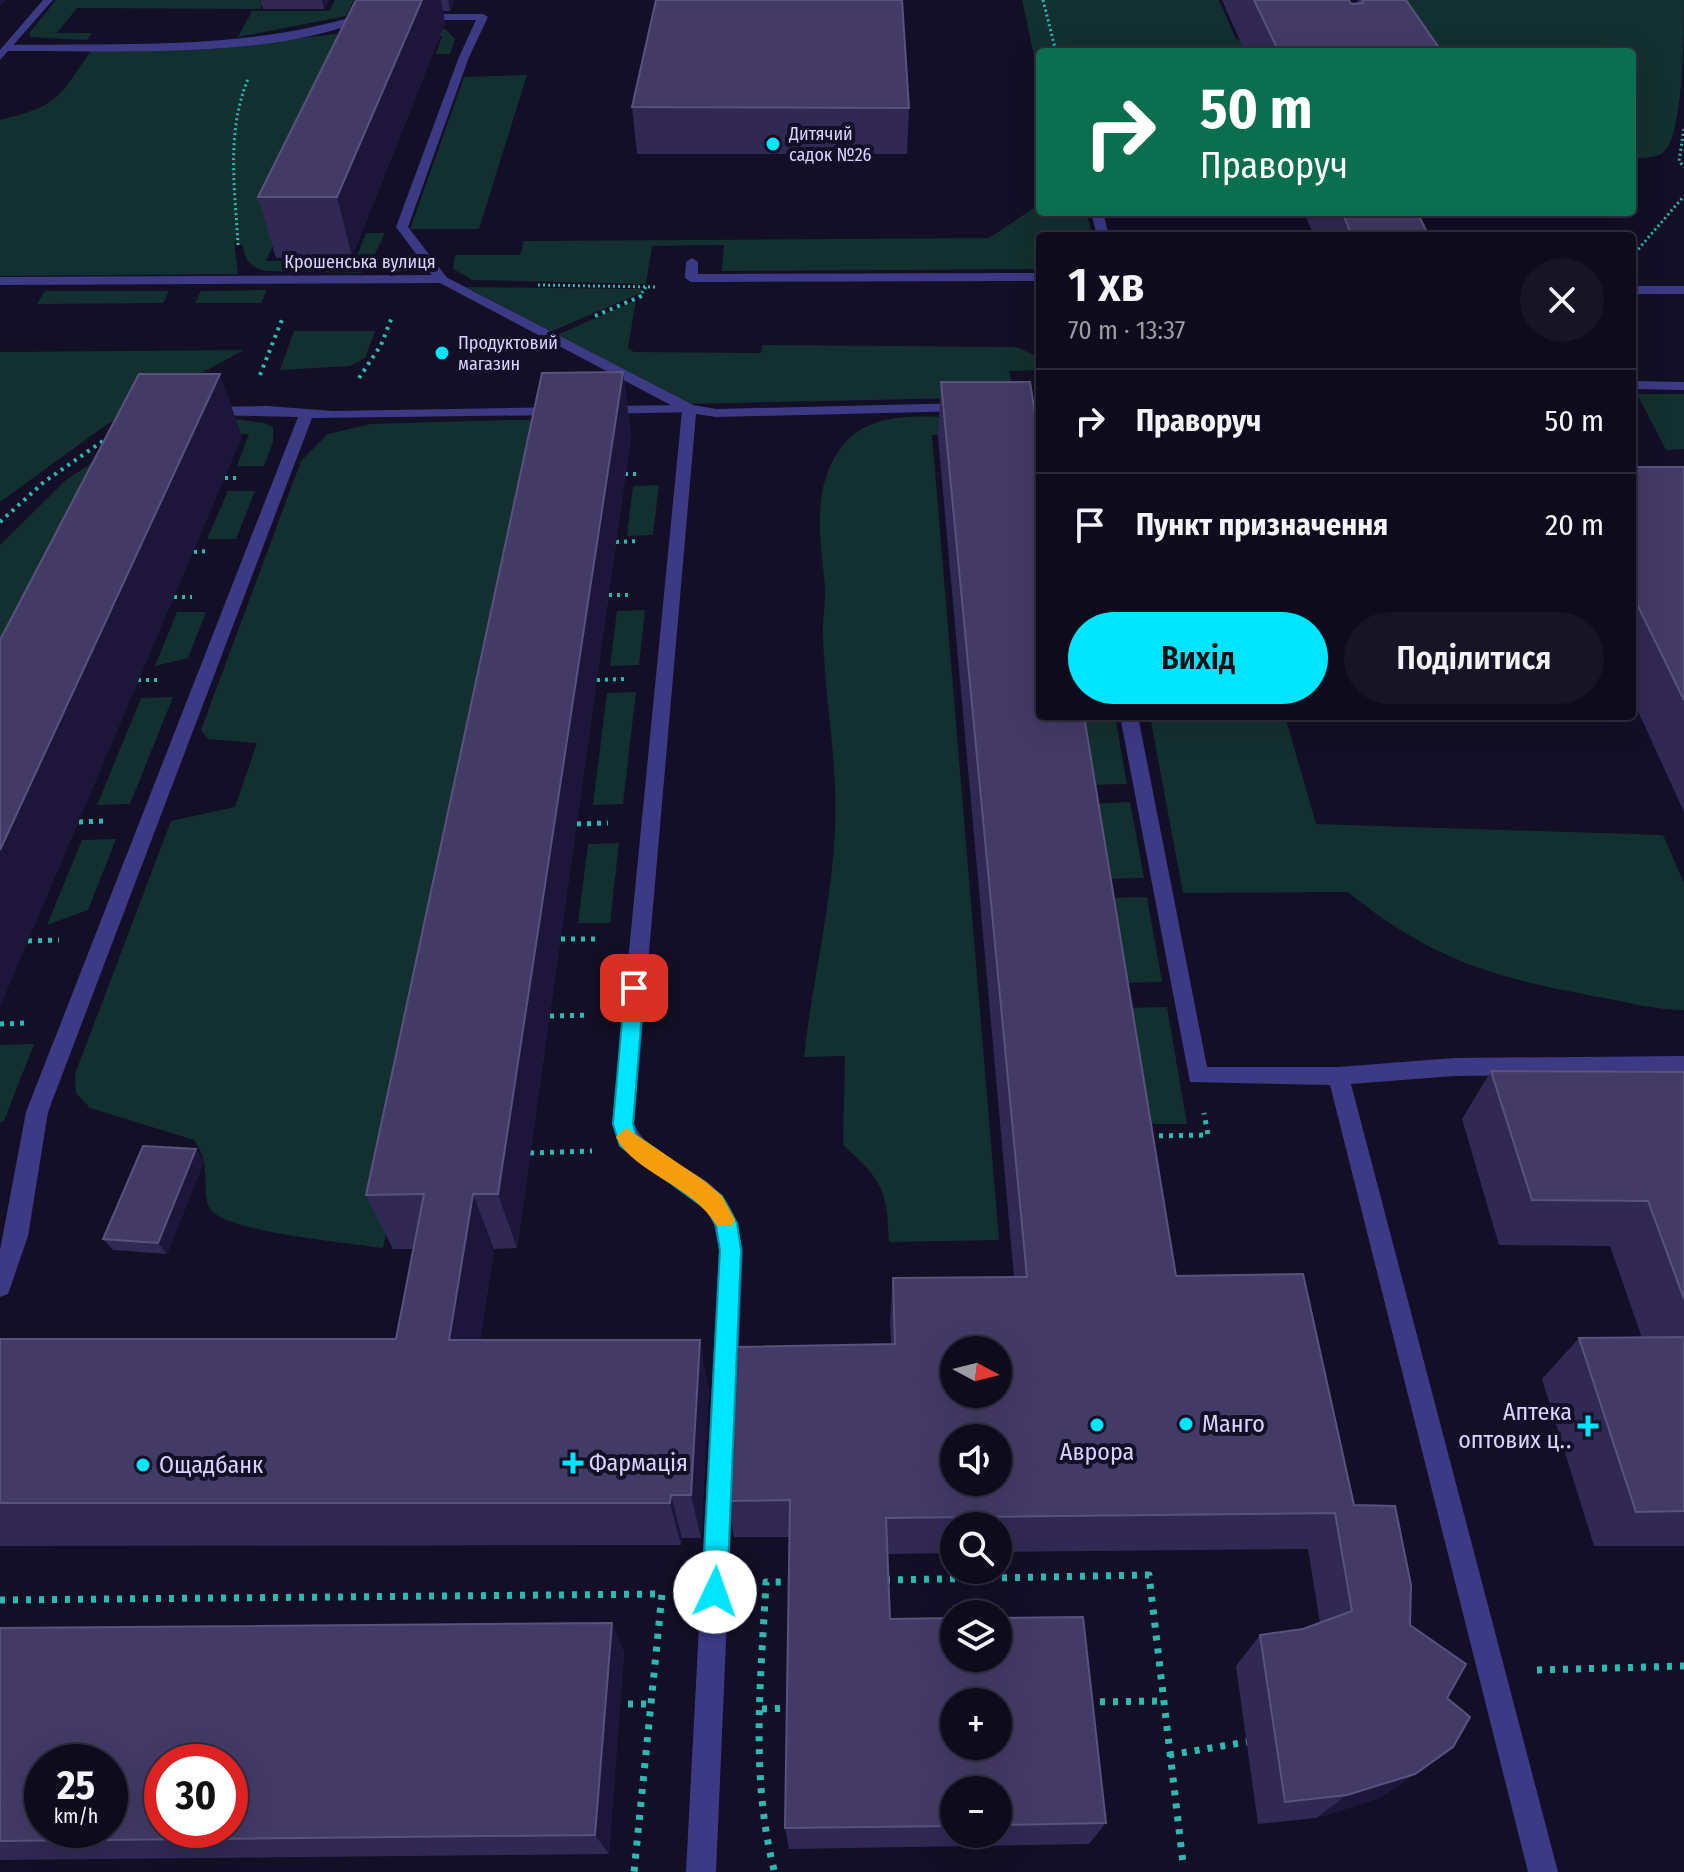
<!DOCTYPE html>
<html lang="uk">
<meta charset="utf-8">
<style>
body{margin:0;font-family:"Fira Sans Condensed",sans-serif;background:#171425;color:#f1f3f6;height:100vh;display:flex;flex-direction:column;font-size:30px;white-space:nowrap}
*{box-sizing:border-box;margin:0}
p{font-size:26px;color:#9b9ba3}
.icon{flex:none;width:44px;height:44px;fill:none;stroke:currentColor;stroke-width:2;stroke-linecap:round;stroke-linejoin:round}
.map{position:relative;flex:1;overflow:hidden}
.sheet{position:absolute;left:1036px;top:232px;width:600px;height:488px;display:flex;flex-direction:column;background:#0e0b1c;border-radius:8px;box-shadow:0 8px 32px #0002,0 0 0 2px #2e2b3b}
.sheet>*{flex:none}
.banner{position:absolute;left:1036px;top:48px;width:600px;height:168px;border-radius:8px;box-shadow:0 8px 32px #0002,0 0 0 2px #2e2b3b;background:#0b6e4f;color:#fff;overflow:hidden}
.needle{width:52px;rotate:97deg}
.buttons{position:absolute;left:940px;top:1336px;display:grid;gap:16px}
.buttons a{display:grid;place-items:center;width:72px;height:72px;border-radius:50%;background:#0e0b1c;box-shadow:0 8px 32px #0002,0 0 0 2px #2e2b3b;font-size:40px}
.speed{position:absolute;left:24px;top:1744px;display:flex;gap:16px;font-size:40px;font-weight:700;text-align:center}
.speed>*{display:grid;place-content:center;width:104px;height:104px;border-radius:50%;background:#0e0b1c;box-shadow:0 8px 32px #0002,0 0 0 2px #2e2b3b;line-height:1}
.speed small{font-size:20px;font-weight:400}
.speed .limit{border:12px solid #d22;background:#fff;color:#111}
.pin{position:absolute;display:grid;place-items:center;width:68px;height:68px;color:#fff;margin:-34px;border-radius:16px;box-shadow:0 4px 12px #0006}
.me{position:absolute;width:88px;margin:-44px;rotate:3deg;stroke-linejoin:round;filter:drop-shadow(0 0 6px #0008)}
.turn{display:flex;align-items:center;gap:28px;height:168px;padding:0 32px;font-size:36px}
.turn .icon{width:104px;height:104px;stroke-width:2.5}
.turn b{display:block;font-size:56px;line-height:68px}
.round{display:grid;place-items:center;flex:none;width:84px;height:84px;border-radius:42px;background:#171425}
.overview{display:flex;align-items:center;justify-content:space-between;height:136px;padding:0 32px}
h1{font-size:48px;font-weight:600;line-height:60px}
.button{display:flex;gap:16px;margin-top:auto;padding:16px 32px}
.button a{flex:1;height:92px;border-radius:48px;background:#00e5ff;color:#111;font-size:32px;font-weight:600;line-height:92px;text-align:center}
.button a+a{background:#171425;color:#f1f3f6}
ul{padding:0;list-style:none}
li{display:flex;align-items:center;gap:24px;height:104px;padding:0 32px;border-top:2px solid #2e2b3b}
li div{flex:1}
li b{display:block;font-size:30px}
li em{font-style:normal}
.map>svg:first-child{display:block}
.green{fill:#12302f}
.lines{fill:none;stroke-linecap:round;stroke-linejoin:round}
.path-far3{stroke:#2fb8b0;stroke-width:3;stroke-dasharray:2 3;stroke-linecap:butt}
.path-far2{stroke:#2fb8b0;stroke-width:4;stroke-dasharray:3 5;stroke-linecap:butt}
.path-far1{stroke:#2fb8b0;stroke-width:5;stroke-dasharray:4 6;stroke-linecap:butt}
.path{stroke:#2fb8b0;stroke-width:7;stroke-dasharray:5 8;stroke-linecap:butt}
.lane{fill:#3d3a85;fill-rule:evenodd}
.street{fill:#3d3a85;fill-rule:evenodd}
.wall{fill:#312854;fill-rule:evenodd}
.shaded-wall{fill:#1d163a}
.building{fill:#433a66;stroke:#5a527e;stroke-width:2;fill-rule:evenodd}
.route{fill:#00e5ff;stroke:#0095a6;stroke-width:2}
.slow{fill:#f59e0b}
.poi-dot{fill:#00e5ff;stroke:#130f26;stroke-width:3}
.labels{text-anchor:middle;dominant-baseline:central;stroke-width:8;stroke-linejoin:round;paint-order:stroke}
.far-poi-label{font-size:18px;fill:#d9d4ff;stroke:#130f26;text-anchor:start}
.far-street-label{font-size:18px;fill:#d9d4ff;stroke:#130f26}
.near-poi-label{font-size:24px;fill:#d9d4ff;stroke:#130f26;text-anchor:start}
</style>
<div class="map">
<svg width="1684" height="1872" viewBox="0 0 1684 1872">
<rect width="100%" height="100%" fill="#130f26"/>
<path class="green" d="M56,0H265L260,9L77,8L57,33H92L87,40L30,37V32Z
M335,0H354L346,16L238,37L252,11H329Z
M1022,0H1219L1236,39L1288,52H1040V84Z
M1363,0H1684C1684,33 1684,135 1663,153C1655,158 1641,158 1632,158V52H1404Z
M382,28L445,29L455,39L450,54H436L442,36H370L266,261H355L366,233H385L370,264L361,273L265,271C250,266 246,262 243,246L234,241L238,274L0,276V120C60,105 56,100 91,51L215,49Z
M527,75L479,229H410L464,77Z
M1040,204V212H1086L1093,236H1040V269L722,271L724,245L652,246L646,284L472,280L453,269L455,255H520L524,241L989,238Z
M466,287L642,289L641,293L550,332Z
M267,290L261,303H195L201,291Z
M45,291H169L163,303L37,304Z
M636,300L628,348L634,352L761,353L762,345L1017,347L1040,358V370L1009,371L1014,397L685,404L555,336Z
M294,331H375L365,358L350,366L280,370Z
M244,350L106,425L0,502V352Z
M1637,394H1684V449L1666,450Z
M958,417L1021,434L932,435L999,1240L889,1242C887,1189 883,1181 843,1145L845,1056L804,1057C812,981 832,905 835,829C838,763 825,701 823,636C822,620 826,604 825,587C821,543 811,492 838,452C866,410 914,417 958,417Z
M228,418L264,423L273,427V442L264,466H237L249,434L142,435Z
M549,419L383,1248C351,1243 227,1232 211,1210C199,1193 214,1169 194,1140L90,1108L76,1093L75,1074L171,821L235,807L257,743L208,739L201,730L301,461L328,434L371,424Z
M132,438L0,744V545L67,479Z
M659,485L653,535L627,536L633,486Z
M228,491H255L236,539H207Z
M645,610L639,665L610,666L617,611Z
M177,612H206L188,658L155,666Z
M636,692L623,804L593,805L607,693Z
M173,697L130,804L97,805L141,698Z
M1074,716H1115L1127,784L1085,785Z
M1150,716H1285L1316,824L1663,835L1684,883V1010C1656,1010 1627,1002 1599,997C1495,978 1431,960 1348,892L1183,893Z
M1130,802L1144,878L1099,879L1087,804Z
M116,839L88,910L47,925L82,840Z
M619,843L610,923H578L588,844Z
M1147,897L1162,982L1115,983L1102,898Z
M1167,1007L1187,1124H1138L1119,1008Z
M34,1044L4,1121L0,1123V1045Z"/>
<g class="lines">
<path class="path-far3" d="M1043,0L1056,52
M1684,129L1679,161L1684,167
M238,245C235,189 226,132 248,79
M1635,253L1684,196
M538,285L656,287
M639,297L646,287"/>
<path class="path-far2" d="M595,316L644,295
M260,375L283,317
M359,378L381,345L392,317
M625,474H641
M225,478H237
M0,522L44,482L110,436
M616,542L638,541
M194,552L210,551
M609,595H632
M174,597H192
M138,680H159
M597,680L624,679"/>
<path class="path-far1" d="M79,822L105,821
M577,824L608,823
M561,939H596
M28,941L59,940
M550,1016L589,1015
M0,1024L27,1023
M1149,1136L1208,1135L1204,1113
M530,1153L592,1151"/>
<path class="path" d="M885,1580L1149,1575L1183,1863
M0,1600L662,1594L634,1872
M1537,1670L1684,1666
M1087,1702L1162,1701
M615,1704H654
M762,1709L793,1708
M1169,1755L1252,1741
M774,1870C750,1775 761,1679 766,1582H795"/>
<path class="lane" d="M483,14L488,17L469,57L408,227L448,279L442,283L437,282L396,227L459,57L476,20H419L414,17L419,14Z
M359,15L363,20C265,60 114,50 7,51L2,48L7,45C125,43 245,50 359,15Z
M1091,212H1103L1109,236H1097Z
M692,258L698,262V274L1040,273V281L691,282L685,278L686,262Z
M1632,286H1684V294H1632Z
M689,405L694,406V412L601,414L594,410L601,406Z
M267,406L333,411L561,407L568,411L561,415L312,418L48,1112L28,1236L8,1294L0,1297V1250L26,1112L298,417L206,415L199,411L206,407Z
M1120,716H1138L1207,1067H1338L1454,1058L1684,1056V1074L1454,1076L1351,1084L1558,1872H1528L1330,1085L1190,1082Z"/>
<path class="street" d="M43,0H53L0,60V50Z
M442,275L693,405L716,409L967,403L974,407L967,411L716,417L696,414L634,1124C651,1162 700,1166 724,1198C736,1213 739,1232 743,1250L716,1872H686L719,1250L714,1225L707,1210L683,1190L631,1156L612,1124L682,411L440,283L0,285V277Z
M1632,381L1684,382V390L1632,389Z
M1040,402V410H1007L1000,406L1007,402Z"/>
</g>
<path class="wall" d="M261,0H329L324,9H263Z
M356,0H454L450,11H443L445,23L352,257L276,258L258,197Z
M1222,0H1349L1351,4L1357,3L1358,0H1406L1442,52H1245Z
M632,107L909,108L907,154H637Z
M1304,212H1417L1429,236H1314Z
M623,372L631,436L517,1248L494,1249L480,1340L709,1389L701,1538H682L681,1545L0,1546V1339H396L414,1249H393L366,1195Z
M941,382L1176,1276L1354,1505L1410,1625L1447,1698L1415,1774L1380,1798L1316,1818L1258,1824L1236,1666L1260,1635L1303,1629L1320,1623L1308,1549L998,1552V1526H954V1553L887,1554L890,1619L1106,1823L1089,1844L789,1849L785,1828L789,1537H734L727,1501L891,1344L890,1323L893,1278L1014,1277L938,437ZM954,1790H998V1834H954Z
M1632,467H1684V812L1632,698Z
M1491,1071L1684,1072V1546H1594L1542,1379L1579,1338H1642L1610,1246L1499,1245L1462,1119Z
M204,1161L167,1254L113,1250L103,1239Z
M0,1628L624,1651L609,1854L0,1860Z"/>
<path class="shaded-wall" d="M0,0H6L0,7Z
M322,0H329L324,9Z
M422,0H441L445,23L352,257L337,197Z
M448,0H454L450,11Z
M623,372L631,436L517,1248L498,1194Z
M220,374L242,437L0,1007V850Z
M196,1149L204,1161L167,1254L158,1243Z
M473,1194L494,1249L472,1389L449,1340Z
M700,1340L709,1389L701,1538L691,1495Z
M671,1495L682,1538L681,1545L670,1503Z
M612,1623L624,1651L609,1854L595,1835Z
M1415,1774L1380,1798L1316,1818L1347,1795Z"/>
<path class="building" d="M356,0H422L337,197H258Z
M656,0H902L909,108L632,107Z
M1254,0H1349L1351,4L1363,3L1362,0H1406L1442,52H1272L1271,50H1278Z
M1342,212H1417L1429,236H1352Z
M623,372L498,1194H473L449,1340H700L691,1495H671L670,1503H0V1339H396L424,1194L366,1195L542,373Z
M139,374H220L0,850V640Z
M941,382H1030L1040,444V716H1084L1176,1276L1303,1274L1354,1505L1395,1506L1411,1585L1410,1625L1466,1664L1447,1698L1470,1717L1453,1747L1415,1774L1347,1795L1285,1802L1260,1635L1303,1629L1352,1611L1335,1513L886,1518L890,1619L954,1618V1658H998V1618L1083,1617L1106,1823L998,1825V1790H954V1826L785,1828L790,1500L727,1501L734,1347L895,1344L893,1278L1027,1277ZM954,1350H998V1394H954ZM954,1438H998V1482H954ZM954,1702H998V1746H954Z
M1632,467H1684V700L1632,594Z
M1491,1071L1684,1072V1299L1648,1201L1532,1200Z
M143,1146L196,1149L158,1243L103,1239Z
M1684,1337V1511L1636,1512L1579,1338Z
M612,1623L595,1835L0,1841V1628ZM42,1762H110V1830H42ZM162,1762H230V1830H162Z"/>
<path class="route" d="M634,981L644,988L633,1124L636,1135L722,1196L737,1223L741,1250L727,1592L723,1600L715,1604L706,1600L702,1592L720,1250L716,1225L707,1210L620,1146L613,1124L625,988Z"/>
<path class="slow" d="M626,1128L706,1182L722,1196L735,1220L732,1226H717C692,1184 634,1174 616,1137Z"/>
<g class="poi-dot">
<circle cx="773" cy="144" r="8"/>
<circle cx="442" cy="353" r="8"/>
<circle cx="1186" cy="1424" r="8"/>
<circle cx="1097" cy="1425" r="8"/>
<path d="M1584 1414h8v8h8v8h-8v8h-8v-8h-8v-8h8z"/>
<path d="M569 1451h8v8h8v8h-8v8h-8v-8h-8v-8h8z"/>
<circle cx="143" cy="1465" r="8"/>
</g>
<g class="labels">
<g class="far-poi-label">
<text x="789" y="134">Дитячий<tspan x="789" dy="21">садок №26</tspan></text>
<text x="458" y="343">Продуктовий<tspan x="458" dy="21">магазин</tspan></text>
</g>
<g class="far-street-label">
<text x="360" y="262">Крошенська вулиця</text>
</g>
<g class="near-poi-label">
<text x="1572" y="1412" text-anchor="end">Аптека<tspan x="1572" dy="28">оптових ц‥</tspan></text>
<text x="1202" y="1424">Манго</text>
<text x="1097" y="1452" text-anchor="middle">Аврора</text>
<text x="589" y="1463">Фармація</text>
<text x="159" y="1465">Ощадбанк</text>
</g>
</g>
</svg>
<div class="buttons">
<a><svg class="needle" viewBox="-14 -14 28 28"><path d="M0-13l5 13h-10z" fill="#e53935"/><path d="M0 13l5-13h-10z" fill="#9b9ba3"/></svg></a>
<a><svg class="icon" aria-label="sound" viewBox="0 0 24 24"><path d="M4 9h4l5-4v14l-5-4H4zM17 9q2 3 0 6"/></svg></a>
<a><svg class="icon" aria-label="search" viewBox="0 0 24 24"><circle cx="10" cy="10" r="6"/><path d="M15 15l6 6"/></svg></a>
<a><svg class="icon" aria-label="layers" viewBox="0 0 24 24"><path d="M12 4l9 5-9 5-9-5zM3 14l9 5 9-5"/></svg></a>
<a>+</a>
<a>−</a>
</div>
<div class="speed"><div>25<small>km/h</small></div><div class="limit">30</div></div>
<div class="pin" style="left:634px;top:988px;background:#d93025"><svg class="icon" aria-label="arrive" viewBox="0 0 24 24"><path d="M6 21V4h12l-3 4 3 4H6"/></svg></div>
<svg class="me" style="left:715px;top:1592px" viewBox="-20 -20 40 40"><circle r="19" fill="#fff"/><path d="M0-13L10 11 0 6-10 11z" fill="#00e5ff"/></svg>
<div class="banner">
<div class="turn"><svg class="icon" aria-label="right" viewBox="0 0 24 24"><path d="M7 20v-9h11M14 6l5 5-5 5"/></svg><div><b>50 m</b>Праворуч</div></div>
</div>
<section class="sheet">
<div class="overview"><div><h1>1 хв</h1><p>70 m · 13:37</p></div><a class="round"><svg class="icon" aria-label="close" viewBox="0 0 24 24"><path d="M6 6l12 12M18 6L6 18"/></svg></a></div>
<ul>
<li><svg class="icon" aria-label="right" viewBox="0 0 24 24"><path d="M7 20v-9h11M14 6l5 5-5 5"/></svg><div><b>Праворуч</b></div><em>50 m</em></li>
<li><svg class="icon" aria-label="arrive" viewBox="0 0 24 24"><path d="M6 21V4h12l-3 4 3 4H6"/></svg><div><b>Пункт призначення</b></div><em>20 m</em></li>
</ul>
<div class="button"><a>Вихід</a><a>Поділитися</a></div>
</section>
</div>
